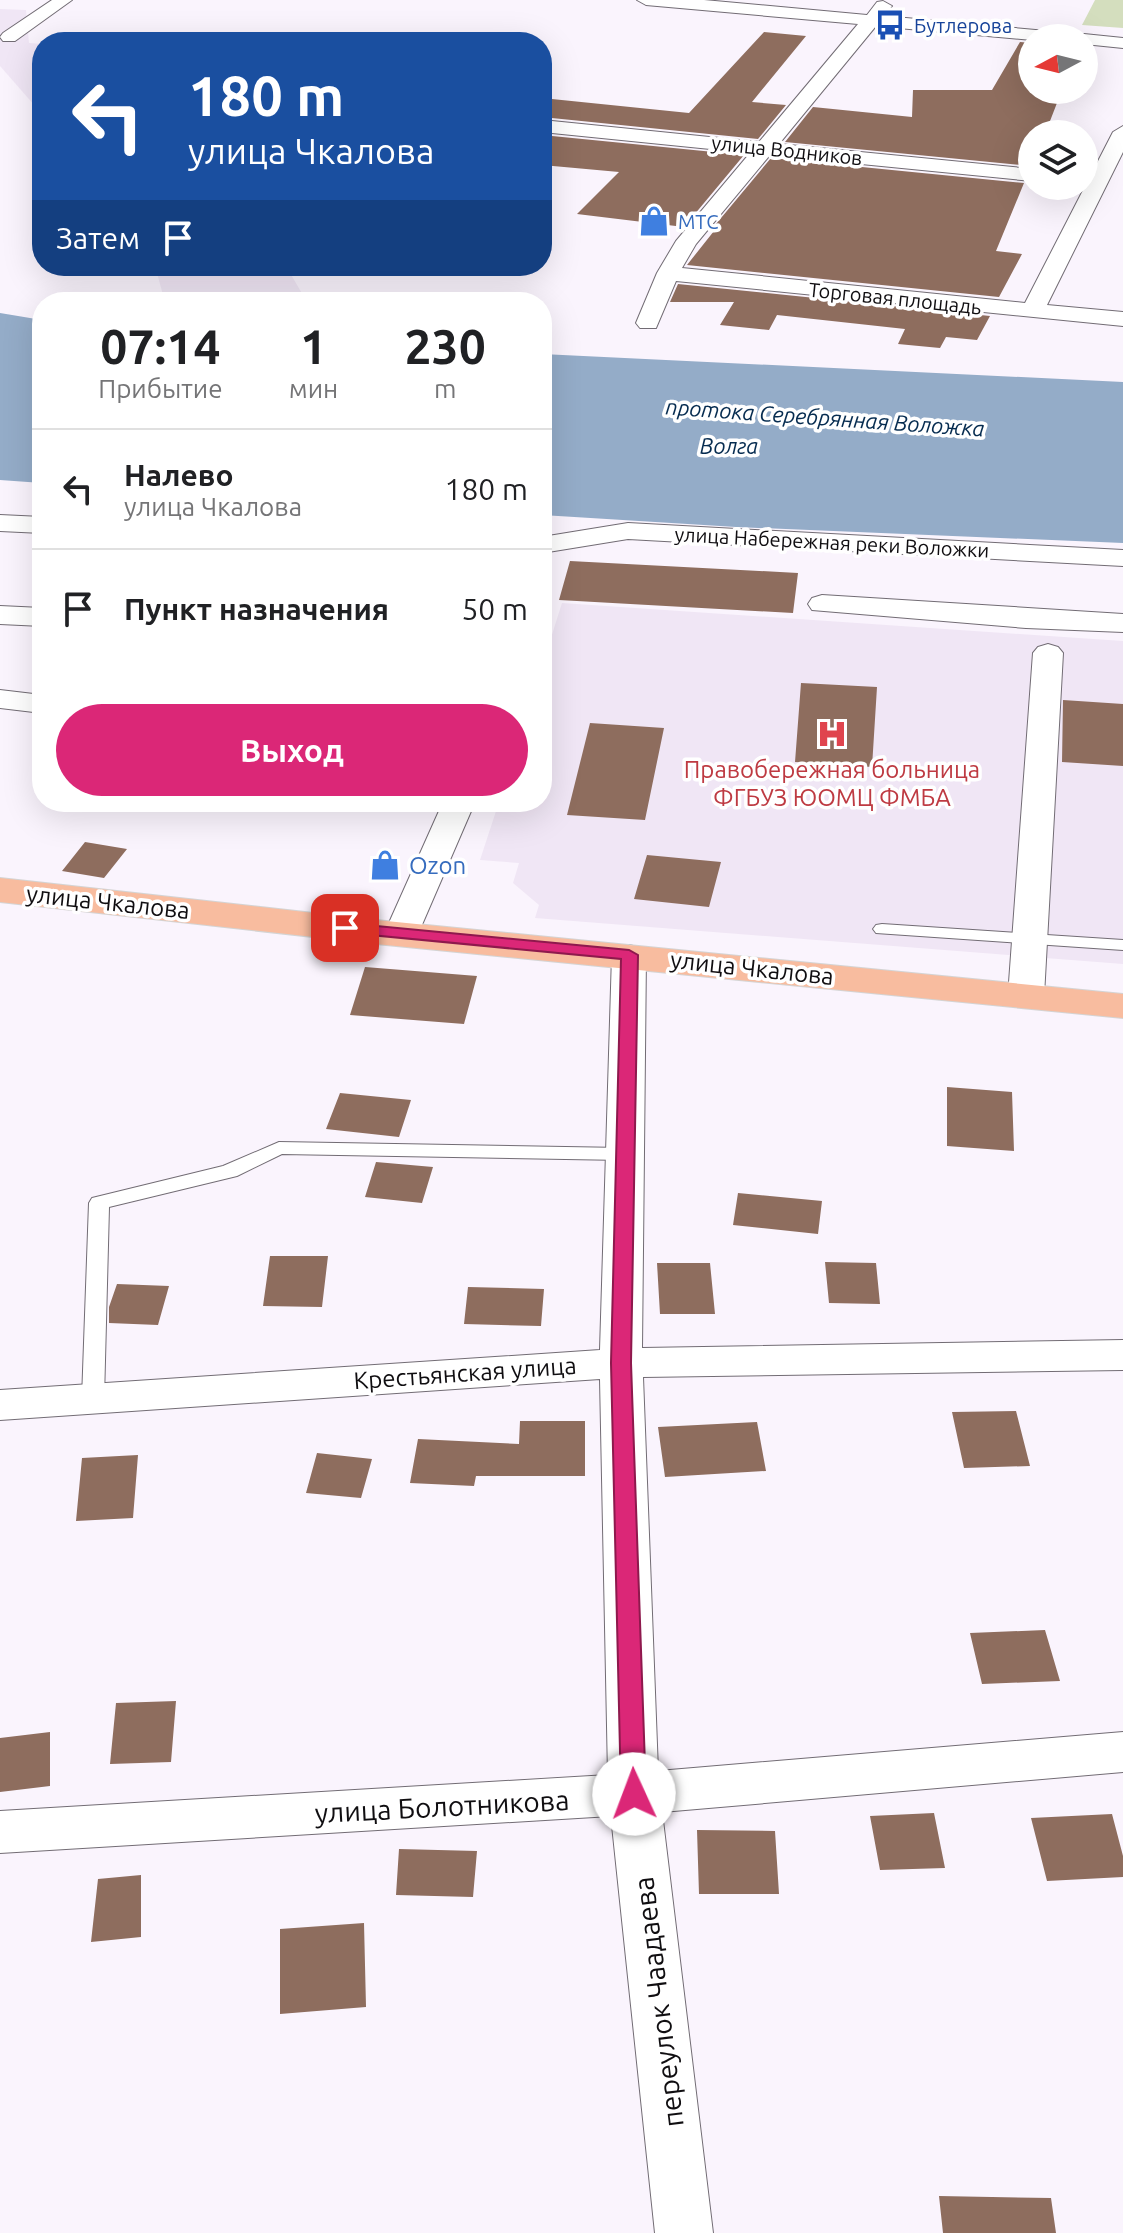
<!DOCTYPE html>
<html lang="ru">
<meta charset="utf-8">
<style>
body{margin:0;font-family:Ubuntu,sans-serif;background:#f2f2f2;color:#202124;height:100vh;display:flex;flex-direction:column;font-size:30px;white-space:nowrap}
*{box-sizing:border-box;margin:0}
p{font-size:26px;color:#757577}
.icon{flex:none;width:44px;height:44px;fill:none;stroke:currentColor;stroke-width:2;stroke-linecap:round;stroke-linejoin:round}
.map{position:relative;flex:1;overflow:hidden}
.drawer{position:absolute;left:32px;top:292px;width:520px;height:520px;display:flex;flex-direction:column;background:#fff;border-radius:32px;box-shadow:0 8px 32px #0002}
.drawer>*{flex:none}
.top-card{position:absolute;left:32px;top:32px;width:520px;height:244px;border-radius:32px;box-shadow:0 8px 32px #0002;background:#1a4fa0;color:#fff;overflow:hidden}
.needle{width:52px;rotate:263deg}
.buttons{position:absolute;left:1018px;top:24px;display:grid;gap:16px}
.buttons a{display:grid;place-items:center;width:80px;height:80px;border-radius:50%;background:#fff;box-shadow:0 8px 32px #0002;font-size:40px}
.pin{position:absolute;display:grid;place-items:center;width:68px;height:68px;color:#fff;margin:-34px;border-radius:16px;box-shadow:0 4px 12px #0006}
.me{position:absolute;width:88px;margin:-44px;rotate:358deg;stroke-linejoin:round;filter:drop-shadow(0 0 6px #0008)}
.turn{display:flex;align-items:center;gap:28px;height:168px;padding:0 24px;font-size:36px}
.turn .icon{width:104px;height:104px;stroke-width:2.5}
.turn b{display:block;font-size:56px;line-height:68px}
.then{display:flex;align-items:center;height:76px;padding:0 24px;background:#0003;gap:16px;font-size:30px}
.eta{display:flex;justify-content:space-evenly;align-items:center;height:136px;text-align:center}
.eta b{font-size:48px;font-weight:600;line-height:56px}
.action{display:flex;gap:16px;margin-top:auto;padding:16px 24px}
.action a{flex:1;height:92px;border-radius:48px;background:#db2777;color:#fff;font-size:32px;font-weight:600;line-height:92px;text-align:center}
ul{padding:0;list-style:none}
li{display:flex;align-items:center;gap:24px;height:120px;padding:0 24px;border-top:2px solid #e0e0e0}
li div{flex:1}
li b{display:block;font-size:30px}
li em{font-style:normal}
.map>svg:first-child{display:block}
.built{fill:#f0e6f5}
.green{fill:#d4debe}
.water{fill:#94acc8}
.building{fill:#8e6d5e}
.lines{fill:none;stroke-linecap:round;stroke-linejoin:round}
.lane-casing{stroke:#726c74;stroke-width:2}
.street-casing{stroke:#726c74;stroke-width:2}
.primary-casing{stroke:#d4d4d4;stroke-width:2}
.lane{fill:#fff;fill-rule:evenodd}
.street{fill:#fff;fill-rule:evenodd}
.primary{fill:#f8bc9f;fill-rule:evenodd}
.route{fill:#db2777;stroke:#8e194d;stroke-width:2}
.labels{text-anchor:middle;dominant-baseline:central;stroke-width:7;stroke-linejoin:round;paint-order:stroke}
.far-transit-label{font-size:20px;fill:#164399;stroke:#fff;text-anchor:start}
.far-street-label{font-size:20px;fill:#100e11;stroke:#fff}
.far-shop-label{font-size:20px;fill:#366cbe;stroke:#fff;text-anchor:start}
.far-water-label{font-size:22px;font-style:italic;fill:#062c50;stroke:#fff}
.health-label{font-size:24px;fill:#be3a42;stroke:#fff}
.shop-label{font-size:24px;fill:#366cbe;stroke:#fff;text-anchor:start}
.street-label{font-size:24px;fill:#100e11;stroke:#fff}
.near-street-label{font-size:28px;fill:#100e11;stroke:#fff}
</style>
<div class="map">
<svg width="1123" height="2233" viewBox="0 0 1123 2233">
<rect width="100%" height="100%" fill="#faf4fd"/>
<path class="built" d="M0,9L26,10L29,43L42,44V114L0,66Z
M155,266H286L307,302H165Z
M562,603L1123,641V964L535,918L539,905L513,883L519,863L480,860L499,802H542V666Z"/>
<path class="green" d="M1095,0H1123V28L1082,25Z"/>
<path class="water" d="M0,313L42,320V483L0,480Z
M542,354L1123,382V543L736,527L542,515Z"/>
<path class="building" d="M764,32L806,36L752,102L786,105L758,139L542,117V98L689,113Z
M1020,42L1032,43V90H1062L1045,134H1032V166L785,142L813,107L912,117L913,90H992Z
M542,135L744,155L684,227L577,214L619,172L542,165Z
M771,158L1024,183L996,251L1022,254L999,297L687,265L714,231L711,230Z
M678,284L990,316L977,340L946,337L940,348L898,344L905,329L777,315L769,330L720,325L734,302H670Z
M570,561L798,573L793,613L559,600Z
M801,683L877,687L872,767L795,762Z
M1063,700L1123,704V766L1062,762Z
M590,723L664,728L645,820L567,815Z
M85,842L127,849L104,878L62,871Z
M647,855L721,862L709,907L634,899Z
M365,967L477,976L464,1024L350,1015Z
M947,1087L1012,1092L1014,1151L947,1146Z
M340,1093L411,1100L399,1137L326,1129Z
M376,1162L433,1167L422,1203L365,1197Z
M738,1193L822,1201L818,1234L733,1225Z
M270,1256H328L322,1307L263,1306Z
M825,1262L876,1263L880,1304L829,1303Z
M657,1263H710L715,1314H660Z
M117,1284L169,1286L158,1325L109,1323V1307Z
M468,1287L544,1289L541,1326L464,1324Z
M1016,1411L1030,1466L964,1468L952,1412Z
M520,1421H585V1476H476L474,1486L410,1483L418,1439L519,1444Z
M757,1422L766,1471L665,1477L658,1427Z
M317,1453L372,1459L361,1498L306,1493Z
M138,1455L133,1518L76,1521L82,1458Z
M1045,1630L1060,1681L982,1684L970,1633Z
M176,1701L171,1762L110,1764L116,1703Z
M50,1732V1786L0,1792V1738Z
M934,1813L945,1868L880,1870L870,1816Z
M1112,1814L1123,1856V1877L1047,1881L1031,1818Z
M697,1830L775,1831L779,1894H699Z
M399,1849L477,1851L473,1897L396,1895Z
M141,1875V1937L91,1942L98,1879Z
M364,1923L366,2007L280,2014V1929Z
M939,2196L1051,2198L1056,2233H943Z"/>
<g class="lines">
<g class="lane-casing">
<path id="lane" d="M882,924L1123,940V950L876,933L873,929L876,925Z
M279,1142L623,1148L633,1154L623,1160L282,1154L237,1176L109,1207L104,1399L101,1405H85L82,1399L89,1203L92,1198L223,1166Z"/>
</g>
<g class="street-casing">
<path id="street" d="M52,0H72L15,41H3L0,37L3,33Z
M637,0H704L867,15L877,2L883,1L892,6L884,16L1069,33L1077,36L1084,34L1123,38V48L1084,44V38L1032,40L876,26L779,144L1032,169V181L770,155L696,244L682,268L1025,303L1113,132L1123,126V152L1047,305L1123,312V326L676,281L656,328H640L636,323L657,273L676,241L750,153L542,132V120L759,142L858,24L646,5Z
M0,515L42,517V533L0,531Z
M628,523L1123,550V566L628,539L542,553V537Z
M822,595L1123,614V632L1026,628L812,610L808,604L812,598Z
M0,606L42,608V626L0,624Z
M1048,644L1058,647L1063,653L1044,996L1039,1004L1026,1007L1013,1004L1008,996L1033,653L1038,647Z
M0,690L42,695V713L0,708Z
M443,802H475L418,934L413,941L401,944L389,941L384,934Z
M629,945L641,948L646,955L642,1348L1123,1340V1370L643,1377L658,1771L1123,1732V1772L662,1812L713,2233H655L611,1816L0,1853V1811L608,1775L600,1379L0,1420V1390L600,1350L612,955L617,948Z"/>
</g>
<g class="primary-casing">
<path id="primary" d="M0,878L376,920L1123,994V1018L376,944L0,902Z"/>
</g>
<use href="#lane" class="lane"/>
<use href="#street" class="street"/>
<use href="#primary" class="primary"/>
</g>
<path class="route" d="M345,923L629,950L638,955L631,1363L646,1794L642,1801L634,1804L625,1801L621,1794L611,1363L621,959L339,932L337,928L339,925Z"/>
<defs>
<g id="bus-bare" transform="scale(2.4)"><path d="M-5-6H5V4H4V6H2V4H-2V6H-4V4H-5ZM-3.5-4V0h7V-4ZM-3.5 1.2v1.5H-2V1.2ZM2 1.2v1.5H3.5V1.2Z" fill="#1a4fb4" stroke="#fff" stroke-width="2.5" paint-order="stroke"/></g>
<g id="shop-bare" transform="scale(2.4)"><path d="M-5-2.5h2.3a2.7 3.5 0 0 1 5.4 0H5L5.5 6h-11ZM-1.5-2.5h3a1.5 2.3 0 0 0-3 0Z" fill="#3f7fe0" stroke="#fff" stroke-width="2.5" paint-order="stroke"/></g>
<g id="hospital-bare" transform="scale(2.4)"><path d="M-5-5h3v3.5h4V-5h3V5h-3V1.5h-4V5h-3Z" fill="#e0444e" stroke="#fff" stroke-width="2.5" paint-order="stroke"/></g>
</defs>
<g fill-rule="evenodd">
<use href="#bus-bare" x="890" y="25"/>
<use href="#shop-bare" x="654" y="221"/>
<use href="#hospital-bare" x="832" y="734"/>
<use href="#shop-bare" x="385" y="865"/>
</g>
<g class="labels">
<g class="far-transit-label">
<text x="914" y="25">Бутлерова</text>
</g>
<g class="far-street-label">
<text transform="translate(787 150) rotate(6)">улица Водников</text>
<text transform="translate(895 298) rotate(6)">Торговая площадь</text>
<text transform="translate(832 542) rotate(3)">улица Набережная реки Воложки</text>
</g>
<g class="far-shop-label">
<text x="678" y="221">МТС</text>
</g>
<g class="far-water-label">
<text transform="translate(825 417) rotate(4)">протока Серебрянная Воложка</text>
<text x="729" y="445">Волга</text>
</g>
<g class="health-label">
<text x="832" y="769">Правобережная больница<tspan x="832" dy="28">ФГБУЗ ЮОМЦ ФМБА</tspan></text>
</g>
<g class="shop-label">
<text x="409" y="865">Ozon</text>
</g>
<g class="street-label">
<text transform="translate(108 902) rotate(6)">улица Чкалова</text>
<text transform="translate(752 968) rotate(6)">улица Чкалова</text>
<text transform="translate(465 1373) rotate(-4)">Крестьянская улица</text>
</g>
<g class="near-street-label">
<text transform="translate(442 1806) rotate(-3)">улица Болотникова</text>
<text transform="translate(658 2002) rotate(-97)">переулок Чаадаева</text>
</g>
</g>
</svg>
<div class="buttons">
<a><svg class="needle" viewBox="-14 -14 28 28"><path d="M0-13l5 13h-10z" fill="#e53935"/><path d="M0 13l5-13h-10z" fill="#757577"/></svg></a>
<a><svg class="icon" aria-label="layers" viewBox="0 0 24 24"><path d="M12 4l9 5-9 5-9-5zM3 14l9 5 9-5"/></svg></a>
</div>
<div class="pin" style="left:345px;top:928px;background:#d93025"><svg class="icon" aria-label="arrive" viewBox="0 0 24 24"><path d="M6 21V4h12l-3 4 3 4H6"/></svg></div>
<svg class="me" style="left:634px;top:1794px" viewBox="-20 -20 40 40"><circle r="19" fill="#fff"/><path d="M0-13L10 11 0 6-10 11z" fill="#db2777"/></svg>
<div class="top-card">
<div class="turn"><svg class="icon" aria-label="left" viewBox="0 0 24 24"><path d="M17 20v-9H6M10 6l-5 5 5 5"/></svg><div><b>180 m</b>улица Чкалова</div></div>
<div class="then">Затем<svg class="icon" aria-label="arrive" viewBox="0 0 24 24"><path d="M6 21V4h12l-3 4 3 4H6"/></svg></div>
</div>
<section class="drawer">
<div class="eta">
<div><b>07:14</b><p>Прибытие</p></div>
<div><b>1</b><p>мин</p></div>
<div><b>230</b><p>m</p></div>
</div>
<ul>
<li><svg class="icon" aria-label="left" viewBox="0 0 24 24"><path d="M17 20v-9H6M10 6l-5 5 5 5"/></svg><div><b>Налево</b><p>улица Чкалова</p></div><em>180 m</em></li>
<li><svg class="icon" aria-label="arrive" viewBox="0 0 24 24"><path d="M6 21V4h12l-3 4 3 4H6"/></svg><div><b>Пункт назначения</b></div><em>50 m</em></li>
</ul>
<div class="action"><a>Выход</a></div>
</section>
</div>
